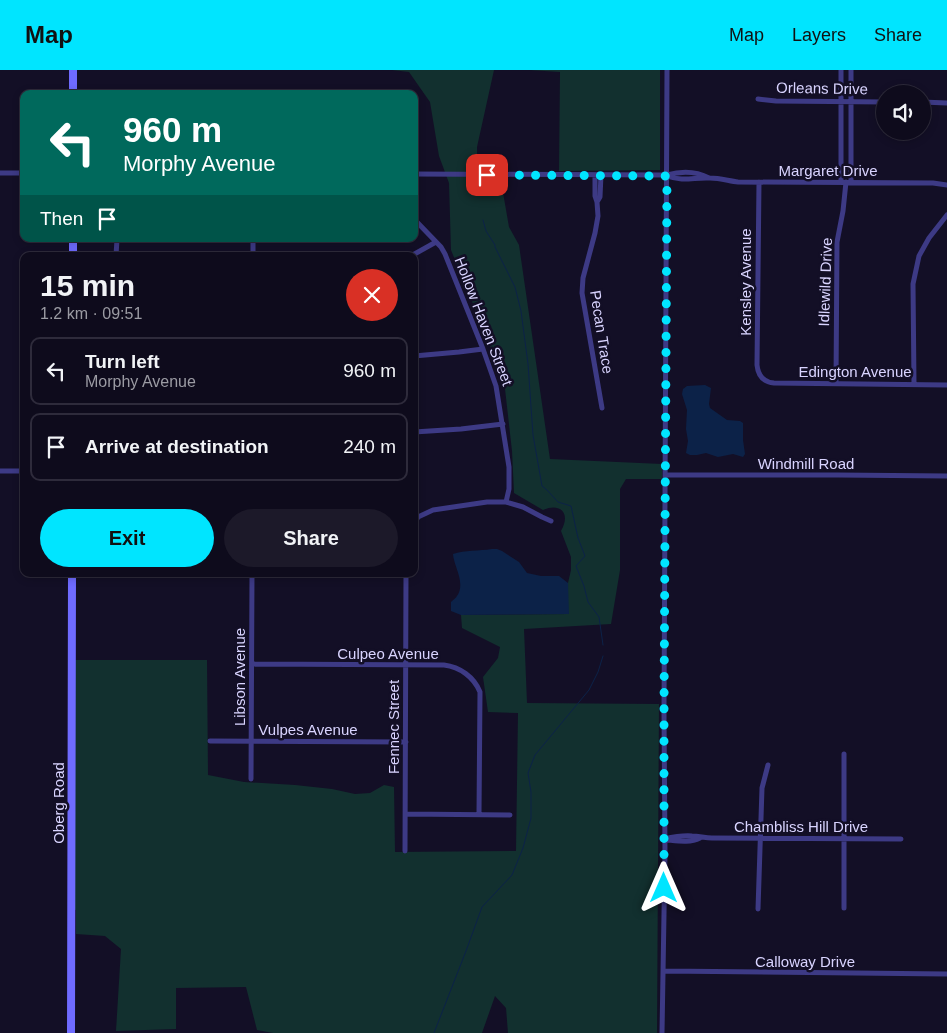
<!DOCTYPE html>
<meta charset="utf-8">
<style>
body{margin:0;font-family:Helvetica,sans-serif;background:#1c1929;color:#f1f3f6;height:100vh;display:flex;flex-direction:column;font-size:19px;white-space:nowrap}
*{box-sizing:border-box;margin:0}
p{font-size:16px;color:#9b9ba3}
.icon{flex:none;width:28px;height:28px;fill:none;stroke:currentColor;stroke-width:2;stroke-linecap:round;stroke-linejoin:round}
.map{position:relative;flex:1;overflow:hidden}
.panel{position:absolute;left:20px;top:182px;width:398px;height:325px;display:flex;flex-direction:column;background:#0e0b1c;border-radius:10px;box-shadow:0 2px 8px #0003,0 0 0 1px #2e2b3b}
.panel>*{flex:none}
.hud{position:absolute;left:20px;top:20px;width:398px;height:152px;border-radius:10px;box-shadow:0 2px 8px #0003,0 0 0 1px #2e2b3b;background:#00695c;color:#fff;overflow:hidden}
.buttons{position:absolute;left:876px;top:15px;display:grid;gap:10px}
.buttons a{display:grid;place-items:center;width:55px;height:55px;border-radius:50%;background:#0e0b1c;box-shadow:0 2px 8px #0003,0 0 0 1px #2e2b3b;font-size:25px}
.pin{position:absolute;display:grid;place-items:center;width:42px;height:42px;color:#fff;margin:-21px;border-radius:10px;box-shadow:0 2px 8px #0006}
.me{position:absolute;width:55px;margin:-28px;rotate:0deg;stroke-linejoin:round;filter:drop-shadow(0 0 4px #0008)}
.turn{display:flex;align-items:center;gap:18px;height:105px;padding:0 20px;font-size:22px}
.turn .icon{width:65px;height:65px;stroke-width:2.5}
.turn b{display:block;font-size:35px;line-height:42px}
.then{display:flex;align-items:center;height:48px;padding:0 20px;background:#0003;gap:10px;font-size:19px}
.round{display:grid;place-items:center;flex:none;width:52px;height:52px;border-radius:26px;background:#1c1929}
.head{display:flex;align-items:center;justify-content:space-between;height:85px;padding:0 20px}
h1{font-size:30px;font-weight:600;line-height:38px}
.primary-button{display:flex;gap:10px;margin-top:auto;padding:10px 20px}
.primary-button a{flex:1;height:58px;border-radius:30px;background:#00e5ff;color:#111;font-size:20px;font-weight:600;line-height:58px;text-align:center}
.primary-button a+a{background:#1c1929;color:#f1f3f6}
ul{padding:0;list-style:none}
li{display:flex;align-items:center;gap:15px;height:68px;margin:0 10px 8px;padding:0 10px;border:2px solid #2e2b3b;border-radius:10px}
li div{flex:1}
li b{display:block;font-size:19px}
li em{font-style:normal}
header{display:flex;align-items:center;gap:30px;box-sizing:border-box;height:70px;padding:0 25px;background:#00e5ff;color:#111}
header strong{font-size:24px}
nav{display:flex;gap:28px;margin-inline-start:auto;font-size:18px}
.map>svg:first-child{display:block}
.green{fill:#12302f}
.water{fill:#0c2248}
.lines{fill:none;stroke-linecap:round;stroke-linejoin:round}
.stream{stroke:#0c2248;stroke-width:1}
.street{stroke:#3d3a85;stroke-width:5}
.secondary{stroke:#6f6bff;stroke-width:8}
.route{stroke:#00e5ff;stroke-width:9;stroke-dasharray:0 16.2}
.labels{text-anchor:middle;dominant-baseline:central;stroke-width:5;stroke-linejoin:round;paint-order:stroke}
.street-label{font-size:15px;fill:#d9d4ff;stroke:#130f26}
</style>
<header>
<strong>Map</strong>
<nav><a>Map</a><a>Layers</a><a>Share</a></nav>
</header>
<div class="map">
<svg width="947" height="963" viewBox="0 0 947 963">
<rect width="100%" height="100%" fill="#130f26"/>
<path class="green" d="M392,0H494L477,77V97L480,111H501L509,157L519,175L550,389L662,394V409H626L620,419V500L611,554L524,559L527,633L659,634L657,963H508L506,938L495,926L482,963H273L257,960L246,917L176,918V959L116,961L121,879L105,866L76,864V840L68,839L69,590H207L208,705L244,712L295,715L332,719L355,724L370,723L384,715L394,717L395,782L516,781L518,643L488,642L483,607L498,588L500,577L462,558L461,545L568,544V513L571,500V487L561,461C571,444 561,432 543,440L514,423L512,381L504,310L451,180L449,113L439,86L430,32L409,2Z
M529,0H660V100L559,101L560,2Z"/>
<path class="water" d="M705,315L711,318L709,334L710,338L727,350L740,351L743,353V370L745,384L743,387L733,384L718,387L706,383L697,385H690L686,383L688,371L686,359L687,340L682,324L683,319L687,316Z
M492,479H497L502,481L519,492L527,503L541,506H559L568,513L569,544L461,545L451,541V532C453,530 456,528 457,526C466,513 454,497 453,484C465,480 479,481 492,479Z"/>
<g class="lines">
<path class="stream" d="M483,150L486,161L495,175V177L515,217L521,241L528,294L533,365L542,416L547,420L558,432L571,436L578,468L585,486L576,496L584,516L588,532L599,547L603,575
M434,963L466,881L482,837L512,805L523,778L531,748V722L528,703L535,685L589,620L598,602L603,586"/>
<path class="street" d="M841,0V112
M758,29L776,31L885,32
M922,32L947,33
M0,103H24
M414,104L667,105C681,101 696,101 709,108
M595,105V126L597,132L598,146L595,163L583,208L582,223L602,338
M667,106C684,112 694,107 710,108C720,108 729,111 738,112L933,113L947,115
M759,112L757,295C758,305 763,312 774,313L947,315
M851,112V0
M597,132L600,127L601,105
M414,149L441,177L445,184L483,279L496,316L509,397V419L506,432
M253,169V186
M116,186L117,169
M411,186L436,172
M414,286L459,282L483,279
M836,313L837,172L843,141L846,112
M914,314L913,214L919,186L929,168L947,145
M414,362L461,359L503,354
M0,401H24
M665,405H838L947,406
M414,454L418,447L433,440L487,432H506L523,437L542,447L551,451
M252,594L444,595C460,597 474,607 480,622L479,744
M210,671L406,672
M251,709L252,504
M405,744L510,745
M664,769C673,767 682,765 692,766C699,766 705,768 712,768L901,769
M667,770C678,771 690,773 700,768
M405,781L406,504
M844,838V684
M758,839L762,718L768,695
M664,901L947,904
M662,963L665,784L664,642L667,0"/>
<path class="secondary" d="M73,24V0
M73,169V186
M71,963L72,504"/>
</g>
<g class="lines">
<path class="route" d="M487,105L667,106L664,642V818"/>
</g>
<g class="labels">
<g class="street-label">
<text transform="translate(822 18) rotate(1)">Orleans Drive</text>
<text x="828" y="100">Margaret Drive</text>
<text transform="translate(745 212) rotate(-90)">Kensley Avenue</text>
<text transform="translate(825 212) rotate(-88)">Idlewild Drive</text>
<text transform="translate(484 251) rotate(69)">Hollow Haven Street</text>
<text transform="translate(602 262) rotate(81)">Pecan Trace</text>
<text x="855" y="301">Edington Avenue</text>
<text x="806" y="393">Windmill Road</text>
<text x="388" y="583">Culpeo Avenue</text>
<text transform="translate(239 607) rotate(-90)">Libson Avenue</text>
<text transform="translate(393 657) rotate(-90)">Fennec Street</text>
<text x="308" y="659">Vulpes Avenue</text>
<text transform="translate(58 733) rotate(-90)">Oberg Road</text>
<text x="801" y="756">Chambliss Hill Drive</text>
<text x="805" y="891">Calloway Drive</text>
</g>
</g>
</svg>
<div class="buttons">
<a><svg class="icon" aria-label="sound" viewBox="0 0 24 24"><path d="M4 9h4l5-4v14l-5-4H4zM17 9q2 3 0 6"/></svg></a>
</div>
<div class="pin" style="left:487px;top:105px;background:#d93025"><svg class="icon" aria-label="arrive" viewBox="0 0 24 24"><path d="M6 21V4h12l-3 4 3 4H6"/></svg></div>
<svg class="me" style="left:664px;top:818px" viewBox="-20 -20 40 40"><path d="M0-17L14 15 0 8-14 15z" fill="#00e5ff" stroke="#fff" stroke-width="4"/></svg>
<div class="hud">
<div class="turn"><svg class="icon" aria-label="left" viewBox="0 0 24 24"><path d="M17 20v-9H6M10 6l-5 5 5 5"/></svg><div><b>960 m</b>Morphy Avenue</div></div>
<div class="then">Then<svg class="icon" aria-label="arrive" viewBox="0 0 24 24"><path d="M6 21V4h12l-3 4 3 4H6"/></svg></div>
</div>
<section class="panel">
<div class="head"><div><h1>15 min</h1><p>1.2 km · 09:51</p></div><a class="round" style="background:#d93025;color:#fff"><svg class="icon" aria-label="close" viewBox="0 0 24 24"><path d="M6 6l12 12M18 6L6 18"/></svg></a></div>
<ul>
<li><svg class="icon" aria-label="left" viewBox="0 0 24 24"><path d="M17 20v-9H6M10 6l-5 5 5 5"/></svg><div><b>Turn left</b><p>Morphy Avenue</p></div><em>960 m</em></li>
<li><svg class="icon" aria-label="arrive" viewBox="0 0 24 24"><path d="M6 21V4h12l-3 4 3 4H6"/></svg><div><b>Arrive at destination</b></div><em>240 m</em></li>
</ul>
<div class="primary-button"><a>Exit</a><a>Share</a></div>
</section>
</div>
